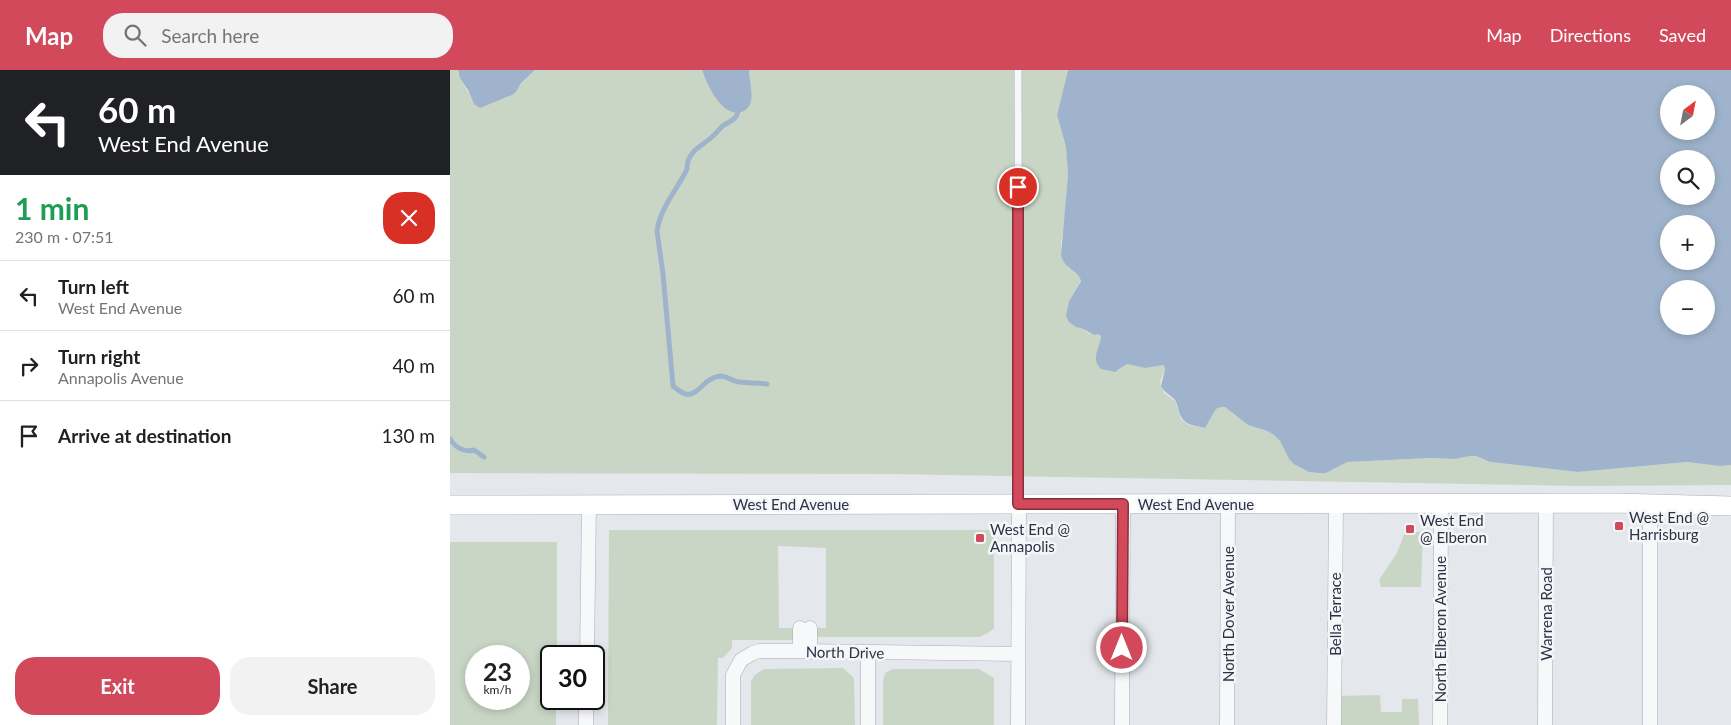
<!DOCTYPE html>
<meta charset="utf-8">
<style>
body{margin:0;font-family:Lato,sans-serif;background:#f2f2f2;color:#202124;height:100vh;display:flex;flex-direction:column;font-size:19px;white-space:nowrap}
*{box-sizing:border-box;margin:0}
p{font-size:16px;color:#757577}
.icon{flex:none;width:28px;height:28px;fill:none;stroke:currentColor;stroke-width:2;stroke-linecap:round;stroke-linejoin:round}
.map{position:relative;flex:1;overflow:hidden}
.drawer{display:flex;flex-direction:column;background:#fff;width:450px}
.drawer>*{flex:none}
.banner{background:#202124;color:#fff;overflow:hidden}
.needle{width:32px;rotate:32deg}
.fabs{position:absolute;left:1210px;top:15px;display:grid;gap:10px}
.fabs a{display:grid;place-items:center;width:55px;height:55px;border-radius:50%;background:#fff;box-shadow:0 2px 8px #0003;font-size:25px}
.speed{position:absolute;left:15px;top:575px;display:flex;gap:10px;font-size:25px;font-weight:700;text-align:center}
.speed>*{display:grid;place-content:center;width:65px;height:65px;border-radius:50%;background:#fff;box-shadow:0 2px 8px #0003;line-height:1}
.speed small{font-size:12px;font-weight:400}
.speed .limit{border:2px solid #111;border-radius:8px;background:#fff;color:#111}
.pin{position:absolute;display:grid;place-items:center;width:42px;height:42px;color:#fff;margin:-21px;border:2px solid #fff;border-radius:50%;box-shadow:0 1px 5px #0007}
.me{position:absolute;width:55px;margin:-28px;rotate:0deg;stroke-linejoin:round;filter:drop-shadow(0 0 4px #0008)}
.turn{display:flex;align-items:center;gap:18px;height:105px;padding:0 15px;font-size:22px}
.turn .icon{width:65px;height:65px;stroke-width:2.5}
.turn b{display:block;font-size:35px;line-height:42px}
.round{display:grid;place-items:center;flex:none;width:52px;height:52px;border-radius:20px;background:#f2f2f2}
.head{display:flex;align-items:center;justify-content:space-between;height:85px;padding:0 15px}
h1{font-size:30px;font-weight:700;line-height:38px;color:#1e9e55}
.cta{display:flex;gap:10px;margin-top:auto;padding:10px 15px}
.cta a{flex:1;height:58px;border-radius:20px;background:#d1495b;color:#fff;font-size:20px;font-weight:700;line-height:58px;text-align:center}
.cta a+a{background:#f2f2f2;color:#202124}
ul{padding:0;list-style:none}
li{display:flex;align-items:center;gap:15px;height:70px;padding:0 15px;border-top:1px solid #e0e0e0}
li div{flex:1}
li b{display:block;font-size:19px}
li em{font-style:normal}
header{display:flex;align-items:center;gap:30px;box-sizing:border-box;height:70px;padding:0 25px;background:#d1495b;color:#fff}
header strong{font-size:24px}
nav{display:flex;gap:28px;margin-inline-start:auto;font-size:18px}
.search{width:350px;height:45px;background:#f2f2f2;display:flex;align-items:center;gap:12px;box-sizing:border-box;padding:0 18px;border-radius:20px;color:#757577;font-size:19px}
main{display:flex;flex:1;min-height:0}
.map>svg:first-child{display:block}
.green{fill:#c9d6c5;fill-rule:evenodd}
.water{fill:#9fb4cc;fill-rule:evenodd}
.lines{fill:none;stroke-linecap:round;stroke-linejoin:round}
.stream{stroke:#9fb4cc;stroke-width:5}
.lane-casing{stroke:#a9aeb7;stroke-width:8}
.street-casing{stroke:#a9aeb7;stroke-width:15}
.secondary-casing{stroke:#a9aeb7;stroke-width:20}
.lane{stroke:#f7f8fa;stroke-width:7}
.street{stroke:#f7f8fa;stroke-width:14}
.secondary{stroke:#fff;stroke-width:19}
.route-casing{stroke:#882f3b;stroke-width:12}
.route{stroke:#d1495b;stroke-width:9}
.poi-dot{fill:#d1495b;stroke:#f4f6f9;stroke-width:2}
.labels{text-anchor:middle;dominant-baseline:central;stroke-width:5;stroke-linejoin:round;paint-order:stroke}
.street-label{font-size:15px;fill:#2b3445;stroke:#f4f6f9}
.poi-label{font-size:15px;fill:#2b3445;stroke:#f4f6f9;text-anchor:start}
</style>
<header>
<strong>Map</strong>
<div class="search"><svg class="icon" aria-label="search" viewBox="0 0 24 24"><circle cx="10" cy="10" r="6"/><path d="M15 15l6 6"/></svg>Search here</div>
<nav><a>Map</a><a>Directions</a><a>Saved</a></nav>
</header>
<main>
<section class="drawer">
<div class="banner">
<div class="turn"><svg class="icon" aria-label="left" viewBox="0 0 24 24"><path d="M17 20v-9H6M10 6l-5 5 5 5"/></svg><div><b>60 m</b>West End Avenue</div></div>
</div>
<div class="head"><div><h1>1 min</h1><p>230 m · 07:51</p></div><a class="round" style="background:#d93025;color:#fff"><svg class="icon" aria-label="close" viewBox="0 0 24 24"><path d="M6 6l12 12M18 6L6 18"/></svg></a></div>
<ul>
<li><svg class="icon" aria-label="left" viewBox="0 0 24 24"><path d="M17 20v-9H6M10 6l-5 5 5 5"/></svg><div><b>Turn left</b><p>West End Avenue</p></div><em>60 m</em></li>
<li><svg class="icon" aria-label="right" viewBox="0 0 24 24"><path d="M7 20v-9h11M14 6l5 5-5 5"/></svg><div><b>Turn right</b><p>Annapolis Avenue</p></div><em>40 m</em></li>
<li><svg class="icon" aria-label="arrive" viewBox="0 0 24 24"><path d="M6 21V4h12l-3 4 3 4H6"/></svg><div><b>Arrive at destination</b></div><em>130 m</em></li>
</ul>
<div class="cta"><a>Exit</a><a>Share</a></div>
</section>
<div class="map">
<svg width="1281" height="655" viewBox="0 0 1281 655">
<rect width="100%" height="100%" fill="#e4e7ec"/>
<path class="green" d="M0,0H8C11,12 19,22 24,34L56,28L66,22L71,13L85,0H252L262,21L301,24L299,0H618L607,45L616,77L618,105L614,154L611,175L618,198L628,204L631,210L619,231C624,242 631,269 648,264L651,266C650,278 643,285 649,297L669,300L677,294L695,298L714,295L715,300L710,312L714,323L725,331L731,349L739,355L755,358L766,339L771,337H775L798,355L817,361L824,365L830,371L839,389L859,402L868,403H876L896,392L981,388L1005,389L1020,386H1026L1040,392L1128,402L1237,392L1270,396L1281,395V415L1132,416L442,404L0,403Z
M159,460H544V558L538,563L529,567H359L360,558H376V478L328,476L329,558H350V570H282V578L273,588H268L267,655H158Z
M955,462H973L971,517H931L929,510L947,483Z
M0,472H107V586H101V629H106V655H0ZM69,586V629H26V586Z
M393,598L404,608L405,655H301V612C304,604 308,602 315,599Z
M443,599H529L544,608V655H433V612L435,603Z
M930,625L931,642H952V629H968L969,655H890L888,626Z"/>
<path class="water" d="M8,0H85L71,13L66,22L62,25L30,38L24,34L18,20L10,8Z
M252,0H299C299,10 303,21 301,31C300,36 296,41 291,42C271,47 257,14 252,0Z
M618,0H1281V395L1270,396L1237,392L1128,402L1040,392L1026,386H1020L1005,389L981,388L897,392L876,403H868L859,402L844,394L839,389L830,371L824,365L817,361L798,355L775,337H771L766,339L755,358C743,355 734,356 729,342C728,339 727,333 725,330C720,324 715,324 711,316L715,300L714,295L695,298L677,294L665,302L651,299C640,289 650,278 651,266L648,264L644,265L631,258L626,257L619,252L616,246L619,231L631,211C628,199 616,202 611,185L618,105L616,77L607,45ZM1219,24H1256V61H1219ZM1219,89H1256V126H1219ZM1219,154H1256V191H1219ZM1219,219H1256V256H1219Z"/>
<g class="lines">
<path class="stream" d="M288,42C286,50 280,51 274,55C269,58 267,63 263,66C251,77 237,81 237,99C227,120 210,138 207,161L213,204L223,316C227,319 231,323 236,324C249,326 253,308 270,306C277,306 282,311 289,312C298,313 308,313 317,314
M0,369C5,377 14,383 24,380L34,387"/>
<g class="lane-casing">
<path id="lane" d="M568,0L569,432"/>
</g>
<g class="street-casing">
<path id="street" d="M350,558V581
M360,558V582
M418,583V655
M137,586L139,435
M136,655V629
M283,655V605L291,590L303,583L309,581H350L568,584
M568,655L569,435
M672,655L673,434
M777,655L778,433
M884,655L886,433
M990,655L991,433
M1095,655L1096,433
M1200,655V434"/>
</g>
<g class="secondary-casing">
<path id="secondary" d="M0,435L1165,433L1281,436"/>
</g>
<use href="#lane" class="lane"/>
<use href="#street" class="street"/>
<use href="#secondary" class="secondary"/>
</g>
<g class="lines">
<g class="route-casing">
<path id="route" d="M568,117V434H673L672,578"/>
</g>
<use href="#route" class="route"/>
</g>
<g class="poi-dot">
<rect x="1164" y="451" width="10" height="10" rx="2.5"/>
<rect x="955" y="454" width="10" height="10" rx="2.5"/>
<rect x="525" y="463" width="10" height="10" rx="2.5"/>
</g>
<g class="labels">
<g class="street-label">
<text x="341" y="434">West End Avenue</text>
<text x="746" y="434">West End Avenue</text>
<text transform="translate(778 544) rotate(-90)">North Dover Avenue</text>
<text transform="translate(885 544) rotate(-90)">Bella Terrace</text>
<text transform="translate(1096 544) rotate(-90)">Warrena Road</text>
<text transform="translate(990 559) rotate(-90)">North Elberon Avenue</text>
<text transform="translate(395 582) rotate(1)">North Drive</text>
</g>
<g class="poi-label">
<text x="1179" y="447">West End @<tspan x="1179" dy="17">Harrisburg</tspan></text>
<text x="970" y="450">West End<tspan x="970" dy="17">@ Elberon</tspan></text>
<text x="540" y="459">West End @<tspan x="540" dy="17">Annapolis</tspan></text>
</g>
</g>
</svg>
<div class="fabs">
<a><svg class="needle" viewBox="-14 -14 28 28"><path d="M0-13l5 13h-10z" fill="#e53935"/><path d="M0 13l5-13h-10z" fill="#757577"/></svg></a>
<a><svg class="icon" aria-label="search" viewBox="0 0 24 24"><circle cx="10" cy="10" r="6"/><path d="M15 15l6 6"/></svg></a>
<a>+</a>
<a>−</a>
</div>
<div class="speed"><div>23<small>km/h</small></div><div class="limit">30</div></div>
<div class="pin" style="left:568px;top:117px;background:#d93025"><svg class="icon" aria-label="arrive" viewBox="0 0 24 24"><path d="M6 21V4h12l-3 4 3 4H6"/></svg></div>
<svg class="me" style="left:672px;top:578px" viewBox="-20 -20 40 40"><circle r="17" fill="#d1495b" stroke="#fff" stroke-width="3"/><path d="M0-11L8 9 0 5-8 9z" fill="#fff"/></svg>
</div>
</main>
